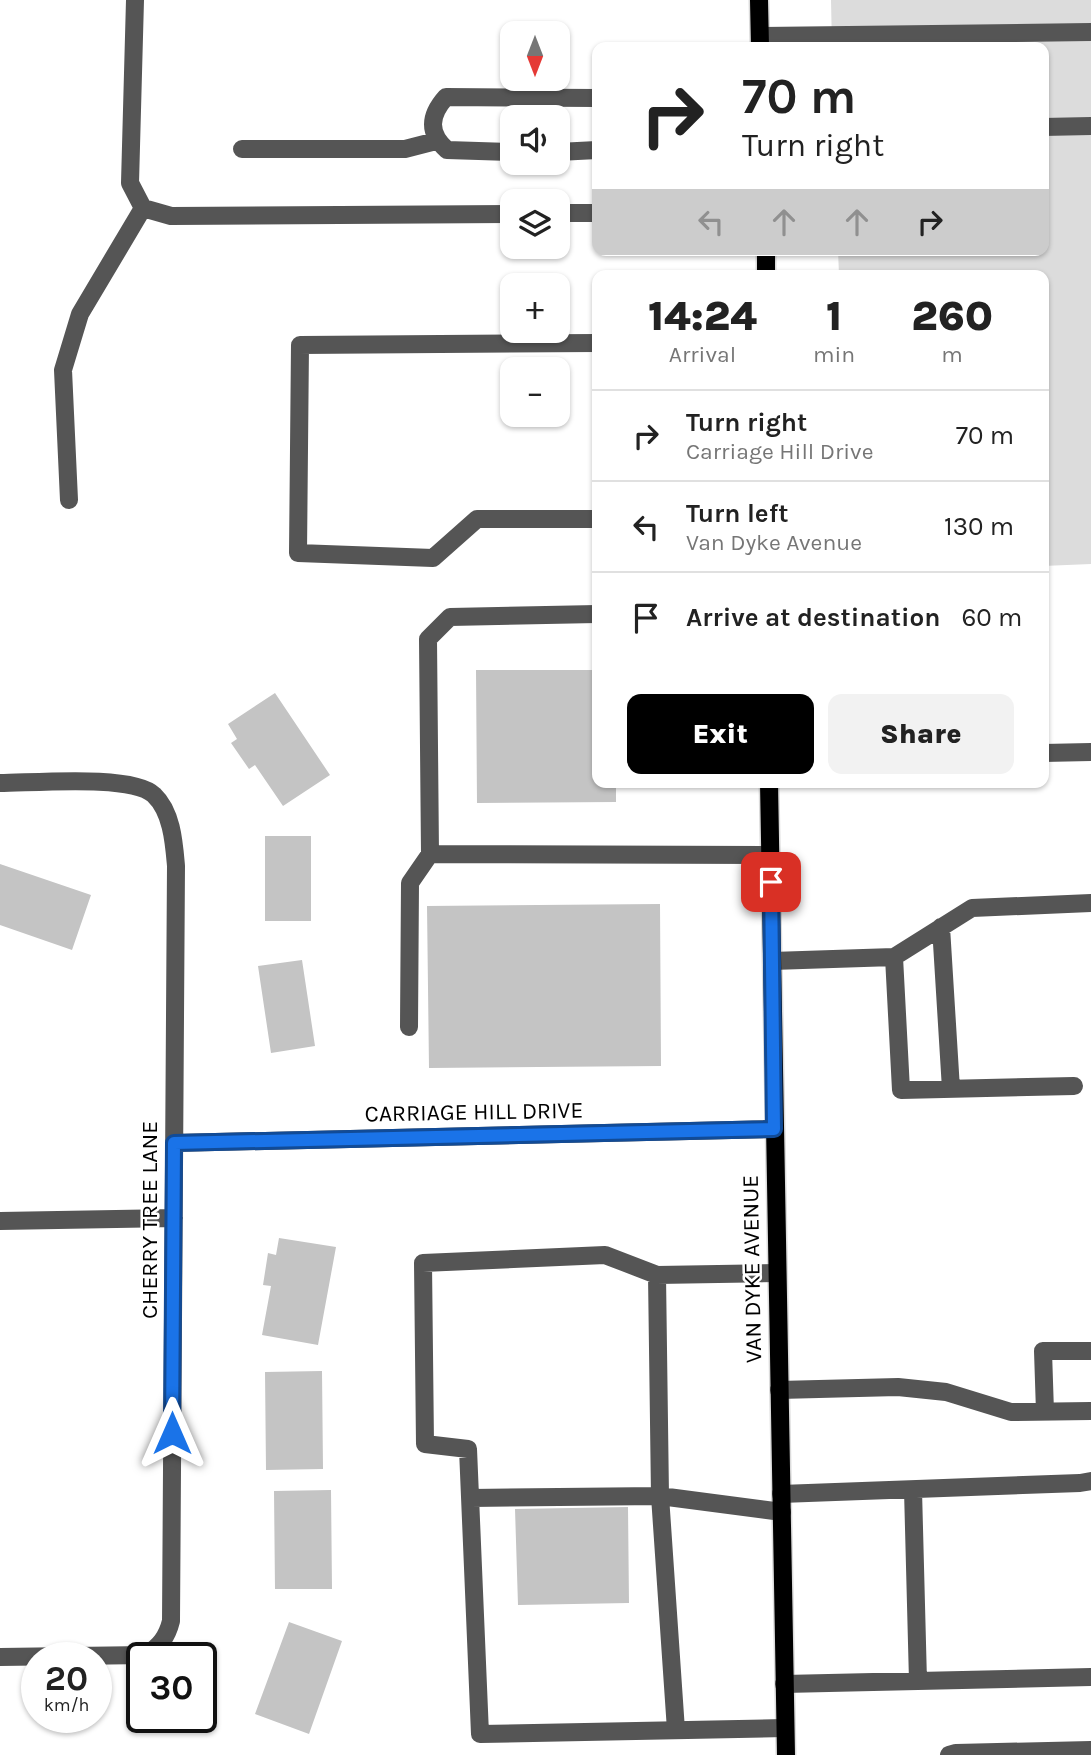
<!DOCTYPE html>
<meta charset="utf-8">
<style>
body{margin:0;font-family:Karla,sans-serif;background:#f2f2f2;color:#222;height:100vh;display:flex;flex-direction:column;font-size:26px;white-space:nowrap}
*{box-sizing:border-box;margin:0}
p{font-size:23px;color:#767676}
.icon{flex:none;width:38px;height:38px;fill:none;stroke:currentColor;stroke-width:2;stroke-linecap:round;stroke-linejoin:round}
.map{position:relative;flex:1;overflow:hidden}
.side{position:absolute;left:592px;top:270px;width:457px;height:518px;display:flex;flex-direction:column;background:#fff;border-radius:14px;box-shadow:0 2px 5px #0004}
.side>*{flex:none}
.banner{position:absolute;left:592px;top:42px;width:457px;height:214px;border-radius:14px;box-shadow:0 2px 5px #0004;background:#fff;color:#222;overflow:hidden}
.needle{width:46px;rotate:180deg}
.buttons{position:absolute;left:500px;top:21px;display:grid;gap:14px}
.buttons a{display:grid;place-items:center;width:70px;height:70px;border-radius:14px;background:#fff;box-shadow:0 2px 5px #0004;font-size:35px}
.speed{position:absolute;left:21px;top:1642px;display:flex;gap:14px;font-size:35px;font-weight:700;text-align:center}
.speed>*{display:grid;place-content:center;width:91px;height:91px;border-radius:50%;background:#fff;box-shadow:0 2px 5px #0004;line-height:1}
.speed small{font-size:18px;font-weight:400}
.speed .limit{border:4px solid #111;border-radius:10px;background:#fff;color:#111}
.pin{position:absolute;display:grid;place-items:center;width:60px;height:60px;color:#fff;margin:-30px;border-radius:14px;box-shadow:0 4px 10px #0006}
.me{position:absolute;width:77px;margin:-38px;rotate:0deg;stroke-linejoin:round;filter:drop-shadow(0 0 5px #0008)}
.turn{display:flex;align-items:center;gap:24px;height:147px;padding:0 35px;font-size:32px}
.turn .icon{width:91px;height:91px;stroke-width:2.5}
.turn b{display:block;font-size:49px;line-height:60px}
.lanes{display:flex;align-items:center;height:66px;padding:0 35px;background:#0003;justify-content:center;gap:35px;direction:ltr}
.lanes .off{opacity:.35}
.eta{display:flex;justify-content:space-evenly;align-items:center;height:119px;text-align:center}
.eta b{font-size:42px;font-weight:800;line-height:49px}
.primary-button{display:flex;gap:14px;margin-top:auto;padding:14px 35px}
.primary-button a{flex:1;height:80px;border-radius:14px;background:#000;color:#fff;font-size:28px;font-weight:800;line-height:80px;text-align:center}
.primary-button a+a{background:#f2f2f2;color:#222}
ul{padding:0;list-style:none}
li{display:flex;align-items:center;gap:21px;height:91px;padding:0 35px;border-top:2px solid #e0e0e0}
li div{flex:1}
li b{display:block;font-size:26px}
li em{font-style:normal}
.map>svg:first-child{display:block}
.green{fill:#dcdcdc}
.building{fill:#c4c4c4}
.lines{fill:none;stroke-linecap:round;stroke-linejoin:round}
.major-casing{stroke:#dbdbdb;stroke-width:21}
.minor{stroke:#555;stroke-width:18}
.major{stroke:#000;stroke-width:18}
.route-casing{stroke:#114b97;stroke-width:18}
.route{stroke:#1a73e8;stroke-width:12}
.labels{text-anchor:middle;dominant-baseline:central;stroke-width:5;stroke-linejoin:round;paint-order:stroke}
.street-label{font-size:23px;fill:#000;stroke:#fff}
</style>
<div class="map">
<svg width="1091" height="1755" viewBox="0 0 1091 1755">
<rect width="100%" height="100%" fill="#fff"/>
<path class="green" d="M831,0H1091V564L1043,566V275H839L838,250H1043V47H832Z"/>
<path class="building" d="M476,670H597V782H616V802L477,803Z
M275,693L330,775L283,806L255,765L249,769L231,743L237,739L228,724Z
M265,836H311V921H265Z
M0,864L91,895L72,950L0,925Z
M660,904L661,1066L429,1068L427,906Z
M302,960L315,1046L271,1053L258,966Z
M279,1238L336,1247L318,1345L262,1335L271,1286L263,1285L268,1253L276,1255Z
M322,1371L323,1469L266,1470L265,1372Z
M331,1490L332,1589H275L274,1491Z
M628,1507L629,1603L518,1605L515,1509Z
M289,1622L342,1641L309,1734L255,1714Z"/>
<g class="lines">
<g class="major-casing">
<path id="major" d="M759,0L760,47
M766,250V275
M769,782L786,1755"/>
</g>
<path class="minor" d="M135,0L130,183L143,208L171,216L513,214
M760,36L1091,32
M1043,127L1091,126
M242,149H405L436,141
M513,152L447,150C428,133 429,116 446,97L597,98
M558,152L597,150
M558,213H597
M597,343L300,345L298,553L433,558L477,519H597
M69,500L63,370L80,314L143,208
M597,614L450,617L428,639L430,854L770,855
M1043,753L1091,752
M0,783C32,783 133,774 154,795C172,812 174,843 176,866L171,1621C167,1637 160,1646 146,1655L0,1657
M941,927L951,1089
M894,957L901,1090L1074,1086
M772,961L894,957L972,908L1091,903
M409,1027L410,883L430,854
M174,1143L774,1129
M0,1221L174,1218
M777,1273L657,1275L660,1496L782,1512
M657,1275L605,1255L423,1263L425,1444L468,1449L480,1734L785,1728
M779,1390L898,1387L946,1392L1011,1412L1091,1411
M1045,1412L1043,1351H1091
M913,1490L918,1681
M781,1494L1080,1483L1091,1481
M471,1498L660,1496L676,1730
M784,1684L1091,1677
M949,1755L956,1753L1091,1750"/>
<use href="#major" class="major"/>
</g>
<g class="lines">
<g class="route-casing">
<path id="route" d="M172,1433L174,1143L774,1129L771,882"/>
</g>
<use href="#route" class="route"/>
</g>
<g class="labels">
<g class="street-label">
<text transform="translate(474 1112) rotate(-1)">CARRIAGE HILL DRIVE</text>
<text transform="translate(149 1220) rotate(-90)">CHERRY TREE LANE</text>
<text transform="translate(752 1269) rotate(-91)">VAN DYKE AVENUE</text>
</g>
</g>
</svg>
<div class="buttons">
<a><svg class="needle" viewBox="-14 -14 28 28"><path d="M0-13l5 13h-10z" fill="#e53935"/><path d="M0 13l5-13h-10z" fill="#767676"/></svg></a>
<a><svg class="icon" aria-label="sound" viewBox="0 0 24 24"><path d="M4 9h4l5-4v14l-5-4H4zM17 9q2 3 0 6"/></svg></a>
<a><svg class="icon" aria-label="layers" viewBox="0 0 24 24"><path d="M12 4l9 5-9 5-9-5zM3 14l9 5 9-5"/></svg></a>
<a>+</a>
<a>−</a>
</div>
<div class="speed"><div>20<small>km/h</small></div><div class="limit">30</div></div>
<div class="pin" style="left:771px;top:882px;background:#d93025"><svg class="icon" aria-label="arrive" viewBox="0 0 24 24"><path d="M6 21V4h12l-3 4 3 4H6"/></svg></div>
<svg class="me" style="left:172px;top:1433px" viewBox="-20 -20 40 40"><path d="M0-17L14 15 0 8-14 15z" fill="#1a73e8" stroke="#fff" stroke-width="4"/></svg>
<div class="banner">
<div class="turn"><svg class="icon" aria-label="right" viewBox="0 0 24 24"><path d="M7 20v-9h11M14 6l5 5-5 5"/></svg><div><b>70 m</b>Turn right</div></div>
<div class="lanes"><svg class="icon off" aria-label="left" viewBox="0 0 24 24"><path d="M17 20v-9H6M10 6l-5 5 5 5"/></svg><svg class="icon off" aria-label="ahead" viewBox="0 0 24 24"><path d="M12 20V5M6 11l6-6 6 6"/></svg><svg class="icon off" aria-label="ahead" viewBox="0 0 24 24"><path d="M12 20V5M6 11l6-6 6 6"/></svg><svg class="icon" aria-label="right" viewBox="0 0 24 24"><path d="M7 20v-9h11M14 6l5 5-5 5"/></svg></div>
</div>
<section class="side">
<div class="eta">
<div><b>14:24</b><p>Arrival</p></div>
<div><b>1</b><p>min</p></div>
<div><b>260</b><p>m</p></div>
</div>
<ul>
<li><svg class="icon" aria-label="right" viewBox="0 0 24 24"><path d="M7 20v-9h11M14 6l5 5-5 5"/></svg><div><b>Turn right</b><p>Carriage Hill Drive</p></div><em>70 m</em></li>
<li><svg class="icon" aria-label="left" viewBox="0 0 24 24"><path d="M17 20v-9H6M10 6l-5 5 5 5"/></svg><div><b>Turn left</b><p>Van Dyke Avenue</p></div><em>130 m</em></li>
<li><svg class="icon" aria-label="arrive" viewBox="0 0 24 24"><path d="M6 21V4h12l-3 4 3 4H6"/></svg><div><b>Arrive at destination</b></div><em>60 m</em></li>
</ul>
<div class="primary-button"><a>Exit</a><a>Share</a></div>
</section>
</div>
